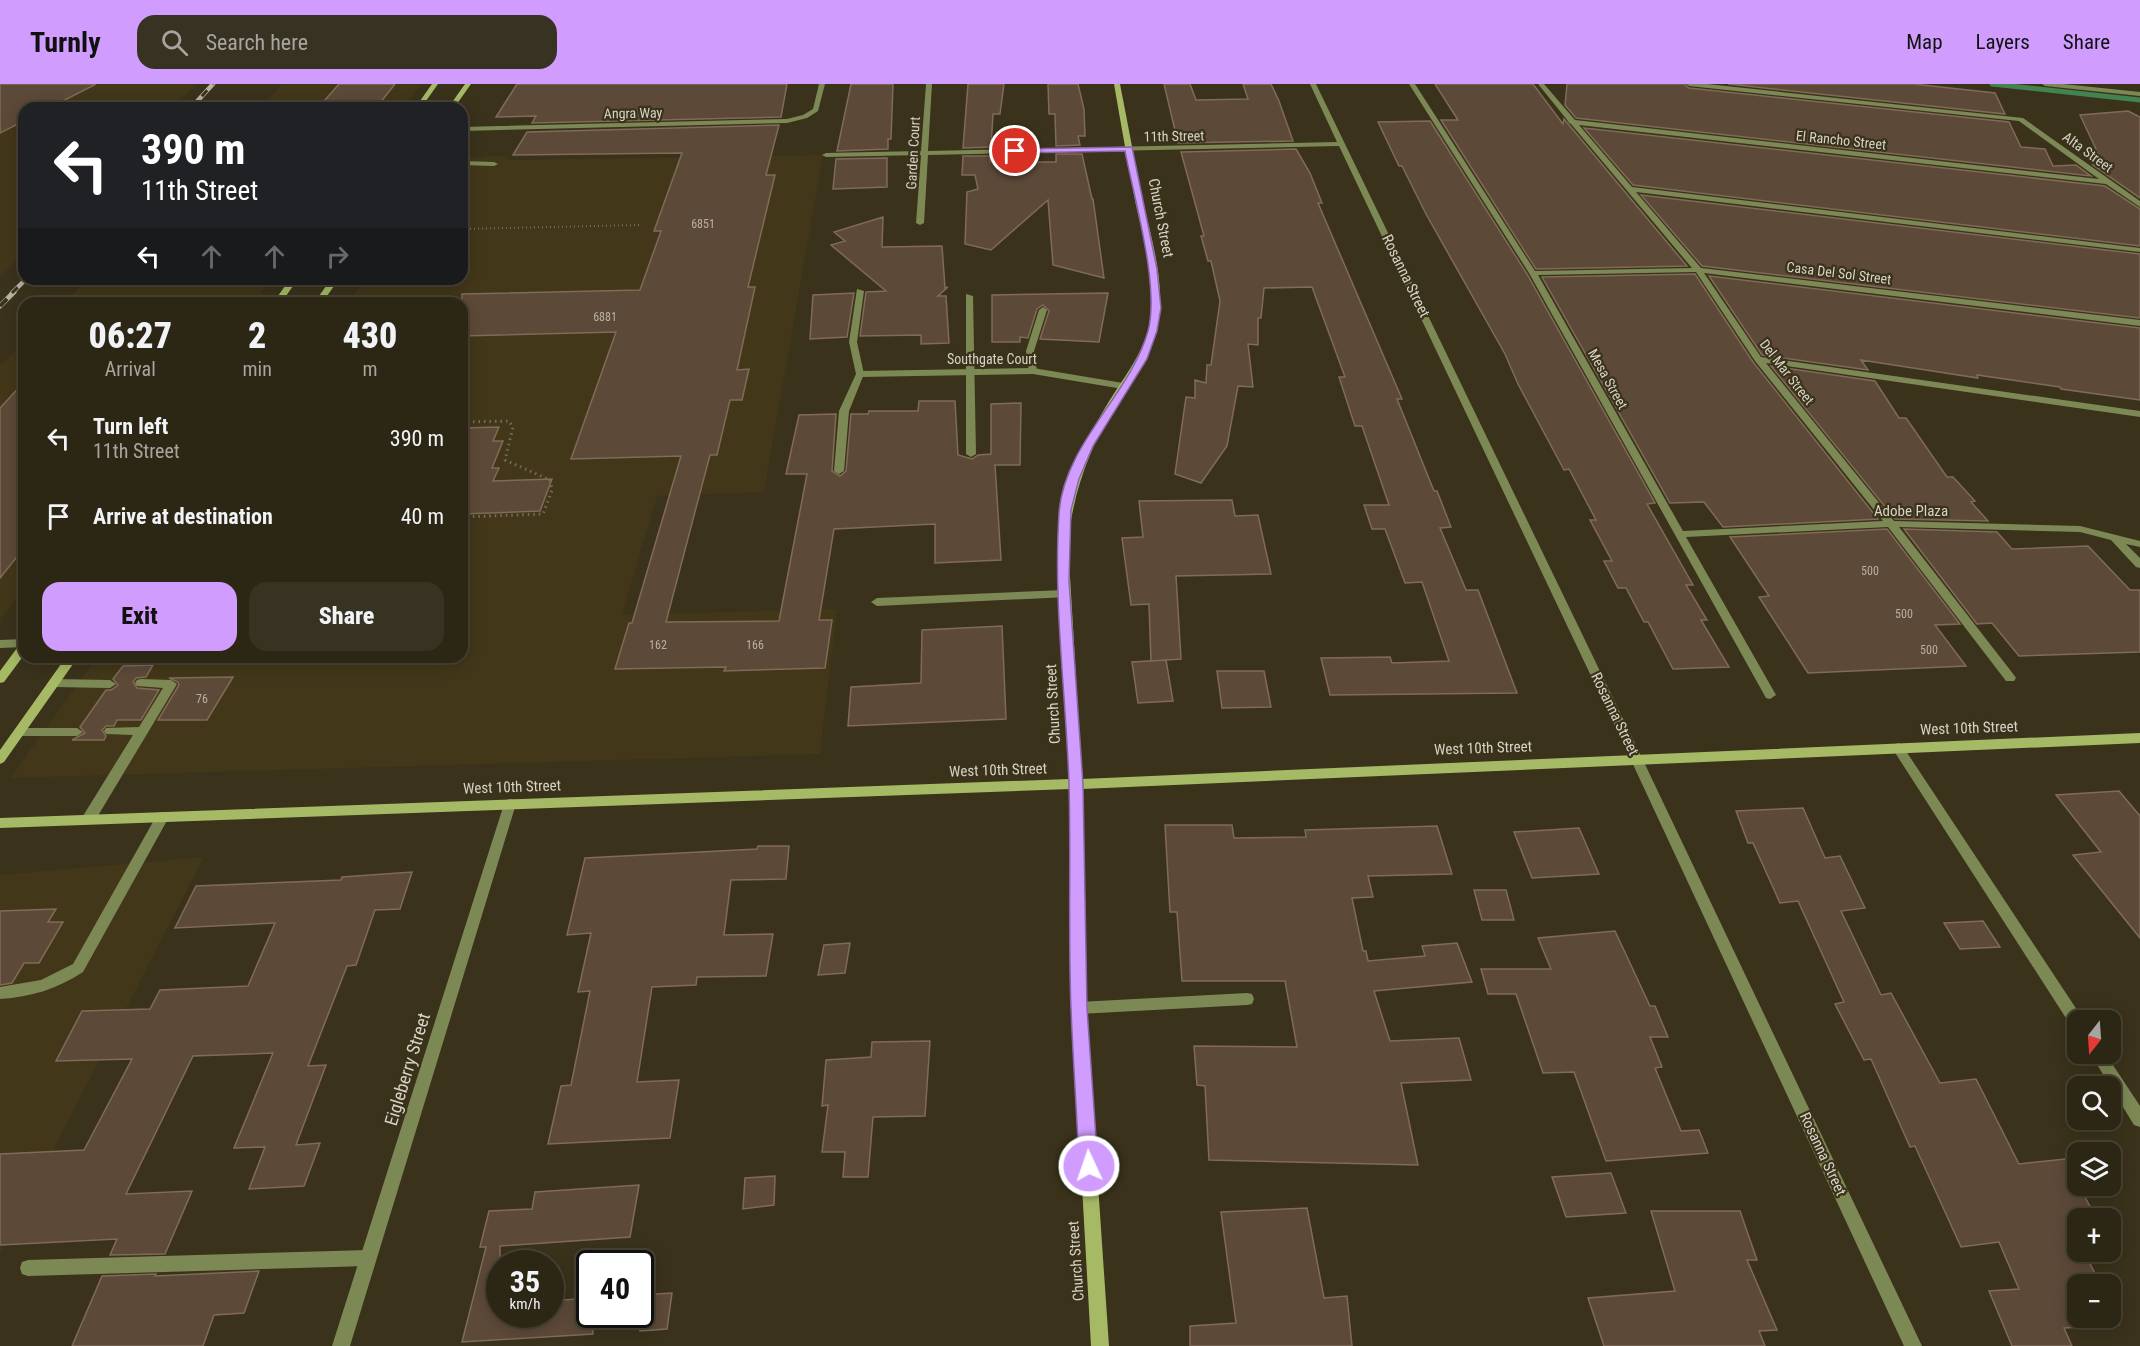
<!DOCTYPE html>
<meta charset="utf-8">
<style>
body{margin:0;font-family:"Roboto Condensed",sans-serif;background:#383222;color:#f1f3f6;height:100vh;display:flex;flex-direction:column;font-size:22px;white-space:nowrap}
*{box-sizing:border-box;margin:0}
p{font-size:20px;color:#a6a5a0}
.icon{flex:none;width:33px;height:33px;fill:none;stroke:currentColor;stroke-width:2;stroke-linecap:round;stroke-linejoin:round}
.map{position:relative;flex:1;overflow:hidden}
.side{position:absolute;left:18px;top:213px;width:450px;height:366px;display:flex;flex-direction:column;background:#2c2614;border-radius:18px;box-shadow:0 3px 15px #0003,0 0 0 2px #484334}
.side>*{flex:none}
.banner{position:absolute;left:18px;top:18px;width:450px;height:183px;border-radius:18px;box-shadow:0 3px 15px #0003,0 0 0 2px #484334;background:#202124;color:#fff;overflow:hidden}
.needle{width:39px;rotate:197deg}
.buttons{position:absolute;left:2067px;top:926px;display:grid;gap:12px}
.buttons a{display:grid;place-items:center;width:54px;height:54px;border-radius:12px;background:#2c2614;box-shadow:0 3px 15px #0003,0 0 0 2px #484334;font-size:30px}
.speed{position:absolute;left:486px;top:1166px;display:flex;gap:12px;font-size:30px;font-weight:700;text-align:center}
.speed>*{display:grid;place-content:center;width:78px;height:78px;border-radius:50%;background:#2c2614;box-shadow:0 3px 15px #0003,0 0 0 2px #484334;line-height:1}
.speed small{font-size:15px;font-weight:400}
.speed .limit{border:3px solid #111;border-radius:9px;background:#fff;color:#111}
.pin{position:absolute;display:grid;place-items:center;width:51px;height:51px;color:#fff;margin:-26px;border:3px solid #fff;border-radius:50%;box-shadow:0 2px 6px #0007}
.me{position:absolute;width:66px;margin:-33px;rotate:357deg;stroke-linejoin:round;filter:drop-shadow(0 0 4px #0008)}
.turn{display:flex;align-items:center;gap:21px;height:126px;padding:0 24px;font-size:27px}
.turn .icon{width:78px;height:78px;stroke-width:2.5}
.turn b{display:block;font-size:42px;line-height:51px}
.lanes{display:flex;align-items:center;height:57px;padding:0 24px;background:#0003;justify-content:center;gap:30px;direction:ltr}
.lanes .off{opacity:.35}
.eta{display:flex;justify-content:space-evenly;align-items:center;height:102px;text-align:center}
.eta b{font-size:36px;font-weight:800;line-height:42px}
.action{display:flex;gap:12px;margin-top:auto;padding:12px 24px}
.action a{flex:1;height:69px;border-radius:18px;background:#d09dff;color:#111;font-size:24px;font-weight:800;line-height:69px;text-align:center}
.action a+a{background:#383222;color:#f1f3f6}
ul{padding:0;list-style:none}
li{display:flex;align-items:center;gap:18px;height:78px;padding:0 24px}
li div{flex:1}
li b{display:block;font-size:22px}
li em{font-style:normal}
header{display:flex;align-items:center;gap:36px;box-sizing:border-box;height:84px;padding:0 30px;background:#d09dff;color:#111}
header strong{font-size:28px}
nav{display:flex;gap:33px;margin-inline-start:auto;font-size:21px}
.search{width:420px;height:54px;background:#383222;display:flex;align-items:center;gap:15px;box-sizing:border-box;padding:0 21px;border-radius:18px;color:#a6a5a0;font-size:22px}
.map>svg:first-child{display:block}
.built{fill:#423719}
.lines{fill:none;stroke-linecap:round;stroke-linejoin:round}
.stream{stroke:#43834f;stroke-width:5}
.building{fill:#5d4938;stroke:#806b58;stroke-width:1.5}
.path-far1{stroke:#746e5a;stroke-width:2;stroke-dasharray:1 3;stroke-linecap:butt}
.path{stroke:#746e5a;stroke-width:3;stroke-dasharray:1.5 4;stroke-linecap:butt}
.lane{fill:#7d8955;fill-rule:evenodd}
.street{fill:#7d8955;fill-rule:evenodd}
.secondary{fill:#a6ba65;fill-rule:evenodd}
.rail-far1-casing{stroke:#b6b1a1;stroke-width:4.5}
.rail-casing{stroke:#b6b1a1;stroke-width:5}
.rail-far1{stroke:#3a321b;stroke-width:3;stroke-dasharray:8;stroke-linecap:butt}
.rail{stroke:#3a321b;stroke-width:4;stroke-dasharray:10;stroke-linecap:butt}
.route{fill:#d09dff;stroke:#8766a6;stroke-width:1.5}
.labels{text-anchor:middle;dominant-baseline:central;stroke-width:4.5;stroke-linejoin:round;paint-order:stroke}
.number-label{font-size:12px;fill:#b8b0a2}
.far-street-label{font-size:14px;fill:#d7d3c5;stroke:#3a321b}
.street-label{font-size:15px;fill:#d7d3c5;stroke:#3a321b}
.near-street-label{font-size:18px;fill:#d7d3c5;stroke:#3a321b}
</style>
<header>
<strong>Turnly</strong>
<div class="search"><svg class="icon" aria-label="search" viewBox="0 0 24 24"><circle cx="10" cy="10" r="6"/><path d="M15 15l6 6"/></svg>Search here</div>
<nav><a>Map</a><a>Layers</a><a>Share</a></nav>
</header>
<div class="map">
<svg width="2140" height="1262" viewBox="0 0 2140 1262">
<rect width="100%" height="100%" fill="#3a321b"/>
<path class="built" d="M0,0H196L173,24H24V169L0,192Z
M282,0H421L404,24H260Z
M823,71L764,408L657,412L622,531L837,525L820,670L10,694L97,573H462V219H349L364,195H462V73L504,72L510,76Z
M88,195H272L253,219H64Z
M24,259V505L0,535V282Z
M204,773L0,1169V791Z"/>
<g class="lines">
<path class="stream" d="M1992,0L2140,16"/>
</g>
<path class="building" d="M0,0H96L49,24H24V37L0,49Z
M339,0H395L376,24H318Z
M517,0H787L781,33L532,39L536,32L496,33Z
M851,0H893L891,55H888V65L837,67Z
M968,0H1004L1000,30H993L991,63L963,64Z
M1048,0H1078L1084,25L1085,52H1078L1080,61L1056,62L1055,30H1049Z
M1164,0H1190L1196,16L1248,15L1243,0H1271L1279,17L1293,57L1178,59Z
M1435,0H1533L1563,40L1564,35L1687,182L1536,185L1441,36H1458Z
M1567,0H1684L1689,4L2009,38L2021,63L2045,65L2053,82L2076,81L2091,92L1576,34L1565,21Z
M1728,0H1914L1995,9L2005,30Z
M2128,27L2140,33V114L2093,81L2103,80L2080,31Z
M1430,37L1527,190L1655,419L1647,420L1693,501H1686L1707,536H1701L1729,583L1673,585L1648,538H1644L1626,504H1618L1604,477H1612L1590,436H1596L1569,385L1564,386L1518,300L1505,270L1426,130L1402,82H1399L1378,38Z
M779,41L766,91H775L748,203H755L737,286L749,285L742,316H730L717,371H710L666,538L779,537L807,390H786L799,331L836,330L832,387L840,392L846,387L851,330H868L869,327H918L919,317H955L958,371L972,375L978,371L991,370V320L1021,319L1020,381H995L1001,476L935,479V440L834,445L819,536H832L825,584L724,587L726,583L615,585L629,539H632L681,372L571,375L616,248L462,252V210L640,206L661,147H654L682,69L513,71L527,48Z
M1584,44L2105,102L2140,125V162L1633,101Z
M1296,65L1310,89L1322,119H1318L1402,315H1397L1434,407H1437L1451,443L1440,444L1466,506H1478L1517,609L1330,611L1321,574L1390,573L1392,579L1449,577L1422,498L1405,499L1385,445H1372L1364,421H1389L1362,342H1355L1339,293H1345L1312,203L1264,204L1261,234H1258V261L1248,260L1253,303L1238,302L1227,362L1201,399L1175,390L1186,313L1195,314V296L1206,299L1207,281H1211L1220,217L1211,177H1208L1201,152H1204L1181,68Z
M1056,70H1082L1092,115H1093L1104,194L1053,181L1048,116L991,166L965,160L967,108L978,105L975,91H962L963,72H990V78H1056Z
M887,74V103L833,105L836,75Z
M1641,111L2140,170V234L1702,182Z
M883,133L882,163L942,162L945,204L948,203L938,212H946L949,259L921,260V251L860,252L866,208L886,207L831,161L845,157L834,148Z
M1695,190L1753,278L1878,435L1723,443L1704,418L1670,419L1542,193Z
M1709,192L2140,244V316L2061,305L2060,303L1977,291L1978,294L1861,276L1868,286L1762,271Z
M854,209L847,253L810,255L813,211Z
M1108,209L1099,258L1040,255L1049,227L1043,221L1037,225L1028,254L1020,253V258H992V211Z
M1771,282L1875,297L1899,334H1906L1947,393H1953L1975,417L1971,418L1988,437L1895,435Z
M24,298V464L0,494V324Z
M499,343L493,357H503L492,384H499L493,397L552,395L540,427L462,430V344Z
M1232,416L1235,432L1258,431L1271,490L1176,492L1181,575L1151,577L1149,520L1131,521L1122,454L1143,453L1139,417Z
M1887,445L1960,540L1935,541L1966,582L1808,589L1759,513L1769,512L1730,453Z
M1904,445L1997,448L2012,465L2088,462L2130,506H2140V568L2019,572L1992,539L1977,540Z
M1002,542L1006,635L848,642L851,603L921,599L922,546Z
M1166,576L1173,617L1138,619L1132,578Z
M153,581L146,593L136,594L133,598L137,604L159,606L141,636H117L114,642H106L102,646L106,652L104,656H72L85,649L80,643L106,606H111L118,601L113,595L123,582Z
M1217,587H1264L1271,623L1222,624Z
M233,593L207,636H158L179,601L178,598L169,594Z
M2119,707L2140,732V854L2073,771L2101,768L2056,711Z
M1803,724L1825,774L1840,772L1865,824L1841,827L1881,911L1891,909L1940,999L1976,995L2019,1080L2065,1075L2096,1134H2068L2078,1153V1167H2084L2100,1200H2078V1233H2110V1223L2119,1241L2064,1244L2072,1262H2012L1989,1207L2019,1205L1999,1158L1961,1163L1915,1062L1910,1063L1871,975L1864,976L1835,920L1844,918L1798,817L1780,819L1753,759H1748L1736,727Z
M1165,741H1232L1234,754L1306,753L1305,746L1437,742L1452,790L1368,792L1373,813L1352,814L1363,867H1366L1368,877L1425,872L1422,862L1457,859L1472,898L1374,907L1390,957L1459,954L1471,996L1401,999L1418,1081L1209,1076L1205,1002L1197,1001L1194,962L1297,963L1285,897H1182L1177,828H1170Z
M1579,744L1599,790L1532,794L1514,748Z
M758,762H789L786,795L731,796L724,851L773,850L766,892L697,893L696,901L652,903L637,998L679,996L670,1054L548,1060L561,1002L571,1001L590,907L578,908L591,849L567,851L585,774L757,765Z
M412,788L400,825L375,826L356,881L347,882L308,982L326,981L296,1061L320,1059L304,1102L249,1105L265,1063L234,1064L273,969L193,972L126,1110L192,1107L165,1170L110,1171L117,1155L0,1161V1070L84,1066L132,975L56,977L82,927L150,925L160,906L248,902L275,839L175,844L196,802L341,796L342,793Z
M1474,806H1506L1514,836H1482Z
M56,825L48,838H63L39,879H24L12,899L0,901V827Z
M1983,837L2000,863L1960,865L1944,839Z
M1615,847L1650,922H1655L1668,953H1650L1662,983L1655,984L1681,1047L1699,1046L1708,1069L1606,1077L1574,988L1543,989L1516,910H1488L1481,885H1551L1538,854Z
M850,859L845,889L818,891L824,861Z
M930,957L925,1032L873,1033L868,1093H843L845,1068H822L828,1021L822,1022L826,976L871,973L872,958Z
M1611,1089L1626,1129L1566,1133L1552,1093Z
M775,1092L774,1121L743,1125L745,1094Z
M639,1101L630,1153L500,1162V1230H550V1217L590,1214L593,1250L462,1258L486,1163H480L489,1127L532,1125L535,1108Z
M1307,1124L1324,1214L1347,1212L1352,1262H1190V1242L1236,1239L1221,1128Z
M1651,1127H1740L1757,1176H1747L1777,1246L1759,1247L1765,1262H1604L1588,1214L1675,1207Z
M259,1187L244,1229L214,1231L203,1262H72L102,1192L156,1190L155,1192Z
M672,1209L667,1245L640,1247V1211Z"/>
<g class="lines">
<path class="path-far1" d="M462,145L639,141"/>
<path class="path" d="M462,338L509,337L513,343L505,376L550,396L552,406L543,430L462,433"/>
<path class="lane" d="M2042,0H2063L2140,8V12L2045,2Z
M462,77L494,78L498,80L494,82L462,81Z
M857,205L864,207L857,258L864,290L849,327L844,387L839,390L834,387L839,327L856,290L849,258Z
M966,210L973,212L976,370L971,373L966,370Z
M1043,223L1047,226L1034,267L1037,287L1033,290L1029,287L1026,267L1039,226Z
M1064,506L1068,507L1069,510L1068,513L877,522L871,518L877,514Z
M24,555V563L0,564V556Z
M54,595L110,596L116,600L110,604L54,603L48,599Z
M141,595L171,596L177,600L93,740H83L82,736L83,732L133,651L106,650L104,647L106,644L139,643L163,604L137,602L135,599L137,596Z
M19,644H77L83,648L77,652H19L13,648Z
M1898,659L1902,661L2083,935L2078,936V946L2073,945L1894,667L1892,664L1894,661Z
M163,728L168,729L169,733L83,888C57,905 31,913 0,915V903L41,896L73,880L158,729Z
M1247,909L1252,910L1254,915L1252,920L1247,921L1079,930L1074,929L1072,924L1074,919L1079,918Z
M2090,969H2105L2140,1022V1043L2134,1041Z
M368,1166L374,1168L376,1174L374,1180L368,1182L28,1192L22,1190L20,1184L22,1178L28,1176Z"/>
<path class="street" d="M819,0H825L818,27L807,34L787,39L462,47V43L787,35L803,31L813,25Z
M926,0H932L928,67L1337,58L1310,0H1316L1642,674L1922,1262H1904L1630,674L1339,62L928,71L924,139L920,141L916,139L921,71L826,73L822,71L826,69L921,67Z
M1409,0H1415L1535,187L1692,184L1571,40L1569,39L1568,37L1538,0H1544L1575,36L2099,95L2019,37L1689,2L1686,0H1707L2023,34L2140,117V123L2106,100L1579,41L1632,103L2140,164V168L1636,108L1701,184L2140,236V242L1704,189L1761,273L2140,327V333L1766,279L1894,437L2080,442L2140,457V463L2126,460L2140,474V484L2136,483L2111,456L2080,448L1899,443L2014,591L2016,594L2014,597H2006L1888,443L1686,453L1776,611L1770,615L1766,614L1529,189ZM1696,188L1755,277L1883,437L1683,447L1538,191Z
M1033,284L1123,299L1128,302L1123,305L1033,290L860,293L856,290L860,287Z
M510,715L515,716L516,720L350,1262H332L504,720L505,716Z"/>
<path class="secondary" d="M432,0H438L421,24H415Z
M465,0H471L454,24H448Z
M1114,0H1120C1128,40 1135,81 1144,121C1153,162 1167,205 1156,247C1150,273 1131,295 1117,318C1090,363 1073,407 1068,459L1082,695L2140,649V659L1082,705L1086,924L1109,1262H1091L1072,924L1070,705L0,744V734L1069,695L1058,459C1063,407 1081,363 1108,319C1122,296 1140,274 1148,247C1159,205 1145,162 1136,121C1128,81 1121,40 1114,0Z
M290,195H298L281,219H273Z
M331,195H339L322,219H314Z
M24,559V571L4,598L0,599V587L20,560Z
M66,573H78L4,678L0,680V666Z"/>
<g class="rail-far1-casing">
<path id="rail-far1" d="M191,24L213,0
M12,209L26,195"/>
</g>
<g class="rail-casing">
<path id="rail" d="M0,222L14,208"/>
</g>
<use href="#rail-far1" class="rail-far1"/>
<use href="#rail" class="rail"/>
</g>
<path class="route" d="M1132,63L1157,185L1161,224L1157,247L1147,275L1093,362L1079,395L1071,426L1069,497L1083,700L1087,924L1098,1082L1095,1088L1089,1090L1082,1088L1079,1082C1077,1030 1073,977 1071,925C1068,850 1071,775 1069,700C1066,610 1053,520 1059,429C1064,360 1130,311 1148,247C1160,203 1134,114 1125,67L1015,69L1011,67L1015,65Z"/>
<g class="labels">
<g class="number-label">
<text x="703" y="140">6851</text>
<text x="605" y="233">6881</text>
<text x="1870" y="487">500</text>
<text x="1904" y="530">500</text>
<text x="658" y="561">162</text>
<text x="755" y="561">166</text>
<text x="1929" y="566">500</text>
<text x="202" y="615">76</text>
</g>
<g class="far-street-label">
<text transform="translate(633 29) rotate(-1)">Angra Way</text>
<text transform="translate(1174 52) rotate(-1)">11th Street</text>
<text transform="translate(1841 56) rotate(6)">El Rancho Street</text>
<text transform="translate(2088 68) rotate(36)">Alta Street</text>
<text transform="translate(913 69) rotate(-87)">Garden Court</text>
<text transform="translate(1839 189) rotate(7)">Casa Del Sol Street</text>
<text x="992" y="275">Southgate Court</text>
<text transform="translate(1787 288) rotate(52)">Del Mar Street</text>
<text transform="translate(1608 295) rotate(61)">Mesa Street</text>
</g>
<g class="street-label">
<text transform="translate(1161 134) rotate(79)">Church Street</text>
<text transform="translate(1406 192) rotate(64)">Rosanna Street</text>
<text x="1911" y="427">Adobe Plaza</text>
<text transform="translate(1053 620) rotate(-93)">Church Street</text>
<text transform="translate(1615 630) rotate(64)">Rosanna Street</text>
<text transform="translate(1969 644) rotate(-2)">West 10th Street</text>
<text transform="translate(1483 664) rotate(-2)">West 10th Street</text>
<text transform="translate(998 686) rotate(-2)">West 10th Street</text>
<text transform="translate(512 703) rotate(-2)">West 10th Street</text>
<text transform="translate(1823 1070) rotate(65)">Rosanna Street</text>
<text transform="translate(1076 1177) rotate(-94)">Church Street</text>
</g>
<g class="near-street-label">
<text transform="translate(407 985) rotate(-73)">Eigleberry Street</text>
</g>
</g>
</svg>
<div class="buttons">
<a><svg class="needle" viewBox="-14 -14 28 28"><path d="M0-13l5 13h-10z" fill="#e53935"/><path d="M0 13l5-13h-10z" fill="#a6a5a0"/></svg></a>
<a><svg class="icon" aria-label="search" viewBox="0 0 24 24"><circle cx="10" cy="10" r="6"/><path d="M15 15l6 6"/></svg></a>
<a><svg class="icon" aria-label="layers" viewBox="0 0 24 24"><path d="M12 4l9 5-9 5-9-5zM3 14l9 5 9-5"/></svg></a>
<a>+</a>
<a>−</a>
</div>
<div class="speed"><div>35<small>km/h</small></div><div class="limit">40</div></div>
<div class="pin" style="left:1015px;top:67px;background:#d93025"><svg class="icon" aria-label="arrive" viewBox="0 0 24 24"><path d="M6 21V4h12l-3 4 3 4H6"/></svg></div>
<svg class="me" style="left:1089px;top:1082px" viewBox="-20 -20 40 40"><circle r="17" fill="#d09dff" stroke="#fff" stroke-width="3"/><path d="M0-11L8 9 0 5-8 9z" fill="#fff"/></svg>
<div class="banner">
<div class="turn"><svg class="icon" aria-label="left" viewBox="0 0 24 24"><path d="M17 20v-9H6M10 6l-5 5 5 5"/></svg><div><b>390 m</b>11th Street</div></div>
<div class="lanes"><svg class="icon" aria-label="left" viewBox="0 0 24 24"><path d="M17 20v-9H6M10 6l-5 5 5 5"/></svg><svg class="icon off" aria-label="ahead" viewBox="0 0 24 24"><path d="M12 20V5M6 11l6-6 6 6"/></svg><svg class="icon off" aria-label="ahead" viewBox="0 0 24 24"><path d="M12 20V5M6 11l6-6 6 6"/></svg><svg class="icon off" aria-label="right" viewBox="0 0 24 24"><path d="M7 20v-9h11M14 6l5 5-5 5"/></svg></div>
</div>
<section class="side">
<div class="eta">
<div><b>06:27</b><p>Arrival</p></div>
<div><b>2</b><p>min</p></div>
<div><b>430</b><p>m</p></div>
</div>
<ul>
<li><svg class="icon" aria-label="left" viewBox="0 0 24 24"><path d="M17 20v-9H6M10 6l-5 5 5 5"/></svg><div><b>Turn left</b><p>11th Street</p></div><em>390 m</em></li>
<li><svg class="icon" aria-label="arrive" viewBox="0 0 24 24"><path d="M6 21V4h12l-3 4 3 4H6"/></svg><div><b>Arrive at destination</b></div><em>40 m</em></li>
</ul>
<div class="action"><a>Exit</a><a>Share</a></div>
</section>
</div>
